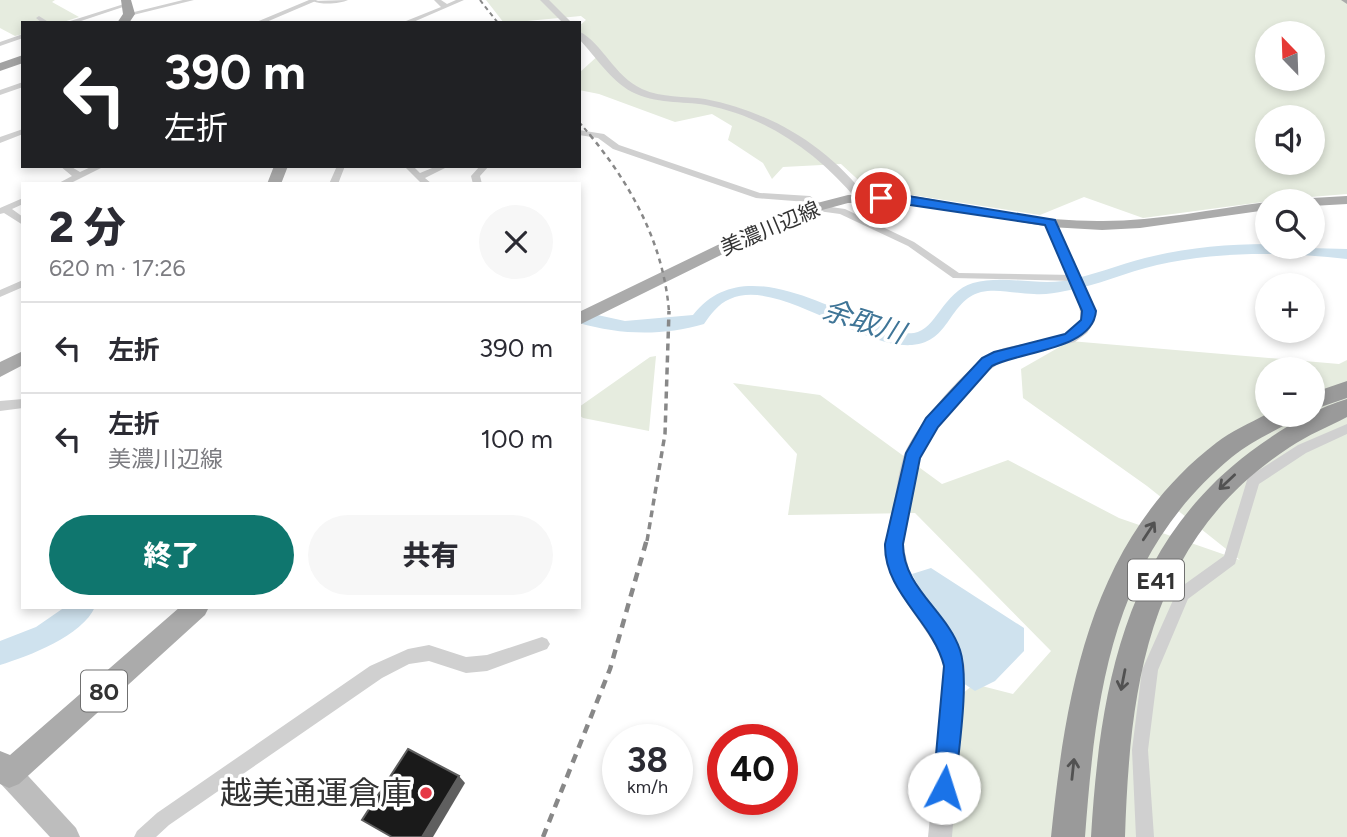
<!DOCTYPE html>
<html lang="ja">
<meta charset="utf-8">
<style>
body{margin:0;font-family:Figtree,"Noto Sans JP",sans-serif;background:#f7f7f7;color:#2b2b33;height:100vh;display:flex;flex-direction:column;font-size:26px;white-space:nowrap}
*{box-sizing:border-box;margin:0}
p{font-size:23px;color:#7c7c81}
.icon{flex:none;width:38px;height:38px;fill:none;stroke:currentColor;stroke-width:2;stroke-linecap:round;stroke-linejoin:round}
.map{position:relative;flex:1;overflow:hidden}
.details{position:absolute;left:21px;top:182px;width:560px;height:427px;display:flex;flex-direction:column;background:#fff;border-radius:0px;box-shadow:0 4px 10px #0003}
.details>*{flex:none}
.guide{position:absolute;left:21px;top:21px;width:560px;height:147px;border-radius:0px;box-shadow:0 4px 10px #0003;background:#202124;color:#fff;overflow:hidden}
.needle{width:46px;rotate:337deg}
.fabs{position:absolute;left:1255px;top:21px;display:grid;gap:14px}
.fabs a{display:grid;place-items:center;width:70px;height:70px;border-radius:50%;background:#fff;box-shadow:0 4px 10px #0003;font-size:35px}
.speed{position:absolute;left:602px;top:724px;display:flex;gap:14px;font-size:35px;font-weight:700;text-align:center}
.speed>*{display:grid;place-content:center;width:91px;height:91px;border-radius:50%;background:#fff;box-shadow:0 4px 10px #0003;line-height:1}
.speed small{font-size:18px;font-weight:400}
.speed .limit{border:10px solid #d22;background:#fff;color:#111}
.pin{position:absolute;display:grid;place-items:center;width:60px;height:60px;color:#fff;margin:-30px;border:4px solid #fff;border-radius:50%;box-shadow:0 2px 7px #0007}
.me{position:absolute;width:77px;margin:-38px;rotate:5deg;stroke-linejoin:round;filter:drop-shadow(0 0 5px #0008)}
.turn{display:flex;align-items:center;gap:24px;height:147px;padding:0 28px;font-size:32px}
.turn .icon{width:91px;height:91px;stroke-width:2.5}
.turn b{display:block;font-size:49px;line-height:60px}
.round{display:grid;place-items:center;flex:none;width:74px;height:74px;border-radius:37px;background:#f7f7f7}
.head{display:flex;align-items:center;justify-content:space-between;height:119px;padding:0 28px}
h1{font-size:42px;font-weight:800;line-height:52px}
.action{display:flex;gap:14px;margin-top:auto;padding:14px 28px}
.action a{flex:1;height:80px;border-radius:42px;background:#0f766e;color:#fff;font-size:28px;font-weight:800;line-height:80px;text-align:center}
.action a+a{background:#f7f7f7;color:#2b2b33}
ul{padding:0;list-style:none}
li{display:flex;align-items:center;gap:21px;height:91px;padding:0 28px;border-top:2px solid #e1e1e2}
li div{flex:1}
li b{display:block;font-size:26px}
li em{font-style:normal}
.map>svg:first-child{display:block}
.green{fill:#e6ecdf;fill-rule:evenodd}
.water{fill:#cfe2ee}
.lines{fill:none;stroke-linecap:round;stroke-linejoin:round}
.river{fill:#cfe2ee;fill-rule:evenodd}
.minor{fill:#d0d0d0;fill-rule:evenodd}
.tertiary{fill:#d0d0d0;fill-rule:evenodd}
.secondary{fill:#bdbdbd;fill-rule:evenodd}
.primary{fill:#ababab;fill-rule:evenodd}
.trunk{fill:#a2a2a2;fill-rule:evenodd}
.motorway{fill:#9a9a9a;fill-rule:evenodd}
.rail-far3{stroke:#888;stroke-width:2;stroke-dasharray:4.5 3.5;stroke-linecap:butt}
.rail-far2{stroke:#888;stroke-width:2.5;stroke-dasharray:5 4.5;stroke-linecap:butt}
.rail-far1{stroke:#888;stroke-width:3.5;stroke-dasharray:7 5;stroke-linecap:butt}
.rail{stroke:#888;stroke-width:4.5;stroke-dasharray:9 7;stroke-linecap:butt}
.shaded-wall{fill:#5f5f5f}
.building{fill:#1a1a1a;stroke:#5f5f5f;stroke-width:2}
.oneway{stroke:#525252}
.route{fill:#1a73e8;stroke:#114b97;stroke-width:2}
.poi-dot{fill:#e63946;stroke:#fff;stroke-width:2.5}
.labels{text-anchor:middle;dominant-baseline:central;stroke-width:7;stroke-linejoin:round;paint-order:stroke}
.far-street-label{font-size:21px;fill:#333;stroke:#fff}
.shield{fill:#fff;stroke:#707070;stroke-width:2}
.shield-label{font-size:24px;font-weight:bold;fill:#333}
.water-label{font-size:28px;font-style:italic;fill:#3f7597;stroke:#fff}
.near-poi-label{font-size:32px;fill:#333;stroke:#fff;text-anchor:end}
</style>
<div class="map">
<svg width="1347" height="837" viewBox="0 0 1347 837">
<rect width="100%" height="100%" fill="#fff"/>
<path class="green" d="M0,0H55L52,2L79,17L60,23H23V34L15,36L0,28Z
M486,0H1344L1347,2V194L1286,199L1143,218L1084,197L1040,215L867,188L841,164L783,167L772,179L763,163L728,140L732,126L712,114L675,122L599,94L579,90V73L601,53L579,30V26L586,20L581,16L504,23ZM1267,33H1312V79H1267ZM1267,117H1312V163H1267Z
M1070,341L1339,364L1347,360V837H938L949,705L974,684L1013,694L1051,651L915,513L788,515L797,454L733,383L820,395L942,484L1008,460L1119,518L1240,560L1147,486L1023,398L1021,369ZM1267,369H1312V415H1267Z
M656,356L649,431L583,418L579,415V407L650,357Z"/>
<path class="water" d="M931,568L1024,628V651L995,681L975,691L963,683C965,641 929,610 912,574Z"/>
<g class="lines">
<path class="river" d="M1267,244V247L1347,249V259C1283,252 1220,251 1157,265C1126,272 1097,286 1065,291C1055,293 1044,295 1034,294C1017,294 998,288 981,292C948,301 951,342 912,345C861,349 778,277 730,299C718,304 711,314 704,324C663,336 620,335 579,323V311L625,321L693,315C738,257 812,300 868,322C883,327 897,335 914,333C936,330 943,292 973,283C1002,275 1034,285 1063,281C1092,276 1118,265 1145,258C1185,248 1226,244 1267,244Z
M65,607H95C82,636 29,656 0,665V641L36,627Z"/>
<path class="minor" d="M183,0H194L129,16L126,14Z
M309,0H318L264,23H254Z
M434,0H441L447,4L456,0H464L411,23H401L441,7Z
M124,4L129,5L75,23H64Z
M39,16L50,23H42L36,18Z
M23,34V38L0,46V42Z
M23,82V87L0,95V90Z
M23,129V134L0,143V137Z
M579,130L604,134L619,145L760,193L810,196L824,206L845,209L914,242L959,273L1075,275L1080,278L1075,281L953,278L908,246L840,214L818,211L807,202L756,198L613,149L598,138L579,135Z
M60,166H70L80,172L93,166H105L69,184H57L72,176Z
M337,166H345L338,184H329Z
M404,166H413L420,173L437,166H449L425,178L432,184H422Z
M480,166H489L480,176L482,184H473L471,176Z
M23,198V204L12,209L23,217V225L4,213L0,214V208Z
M23,280V287L0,297V290Z
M23,399V408L0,411V401Z
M1347,424V434L1306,453L1259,484L1235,564L1188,599L1158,670L1148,750L1154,837H1136L1132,750L1142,670L1178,589L1224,556L1248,477L1298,445Z
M542,637L547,639L550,644L547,649L487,671L466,673L429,661L409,664L382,678L169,825L156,837H134L137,831L157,813L370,666L408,649L429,645L466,657L487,655Z"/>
<path class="tertiary" d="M348,0C340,4 321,5 313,1Z
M540,0H549L572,23H563Z
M579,31C603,44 614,76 642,89C662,98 684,96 705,99C769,111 828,146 867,198L865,200H857C818,153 767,117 706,105C682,101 655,104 632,92C610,80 596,57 579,39Z
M1050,219L1056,223L1093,303L1095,321L1087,333L1075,342L1004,360L981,376L938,427L920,458L903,544L910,574L947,628L965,666L952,837H928L945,666C931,629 898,602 888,563C883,546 888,528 892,511C896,494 898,475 903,458C913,428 965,368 992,353C1018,339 1063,347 1081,321L1079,303L1044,223Z"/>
<path class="secondary" d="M9,762L18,765L76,828L80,837H50L0,783V765Z"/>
<path class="primary" d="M1341,0H1347V4Z
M274,166H288L281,184H267Z
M902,194C968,205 1036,222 1103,221C1158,221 1213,209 1267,202V210L1140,228L1102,230L1050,227L902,202L848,203L800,216L579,325V312L790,210L848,195Z
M1347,196V204L1312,206V201H1305L1312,198Z
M23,351V365L0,377V362Z
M180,607H209L205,615L19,784L9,788L0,784V751L10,755Z"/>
<path class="trunk" d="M121,0H131L135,14L129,23H117L123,14Z
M23,55V63L0,71V63Z"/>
<path class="motorway" d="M1347,381V398L1312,410V393Z
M1347,399V417C1328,427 1308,435 1290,447C1149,539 1130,682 1125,837H1091C1100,689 1124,547 1250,452C1278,431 1313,409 1347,399Z
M1267,414L1295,415L1292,421C1273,432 1250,442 1232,457C1112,556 1096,691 1085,837H1051C1066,690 1091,539 1216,443C1231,431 1250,423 1267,414Z"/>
<path class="rail-far3" d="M480,0L498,23
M579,122L591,136"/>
<path class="rail-far2" d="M590,135C632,186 664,245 669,312"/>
<path class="rail-far1" d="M647,541L665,434L669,311"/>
<path class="rail" d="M543,837L610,669L647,539"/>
</g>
<path class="shaded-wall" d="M459,776L465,783L433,837H422Z"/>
<path class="building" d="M408,749L459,776L422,837H392L362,820Z"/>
<defs><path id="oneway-shaft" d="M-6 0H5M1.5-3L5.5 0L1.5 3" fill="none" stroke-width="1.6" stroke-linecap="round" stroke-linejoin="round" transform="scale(1.75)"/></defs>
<g class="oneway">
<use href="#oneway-shaft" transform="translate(1227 482) rotate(137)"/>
<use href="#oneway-shaft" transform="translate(1149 531) rotate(-57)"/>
<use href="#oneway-shaft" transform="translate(1123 680) rotate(101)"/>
<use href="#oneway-shaft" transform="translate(1073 769) rotate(-84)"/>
</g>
<path class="route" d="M881,194L902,195L1055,220L1096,311C1093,350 1021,351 992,366L938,427L920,458L903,544C903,588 947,611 960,650C970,680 958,754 955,788L952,796L944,800L936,796L933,788L944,666C933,621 884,593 885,544L906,453L926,418L982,358L994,352L1065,334L1081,320L1082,311L1045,225L877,200L876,198Z"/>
<circle class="poi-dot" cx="426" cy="793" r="7"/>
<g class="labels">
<g class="far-street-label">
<text transform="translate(770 228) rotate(-23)">美濃川辺線</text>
</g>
<g class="shield">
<rect x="1128" y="559.5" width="56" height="41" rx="5"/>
<rect x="81" y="670.5" width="46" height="41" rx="5"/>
</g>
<g class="shield-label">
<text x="1156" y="580">E41</text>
<text x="104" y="691">80</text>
</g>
<g class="water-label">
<text transform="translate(864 321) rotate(18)">余取川</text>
</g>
<g class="near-poi-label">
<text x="412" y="793">越美通運倉庫</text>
</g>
</g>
</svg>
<div class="fabs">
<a><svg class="needle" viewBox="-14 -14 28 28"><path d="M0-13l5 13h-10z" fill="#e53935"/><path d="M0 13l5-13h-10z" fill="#7c7c81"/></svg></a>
<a><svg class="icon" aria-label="sound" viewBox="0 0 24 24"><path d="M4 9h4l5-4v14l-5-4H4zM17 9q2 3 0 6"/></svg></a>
<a><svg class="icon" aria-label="search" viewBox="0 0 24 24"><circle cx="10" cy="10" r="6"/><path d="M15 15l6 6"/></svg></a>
<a>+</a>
<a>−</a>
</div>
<div class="speed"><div>38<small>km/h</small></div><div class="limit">40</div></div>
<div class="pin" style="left:881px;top:198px;background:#d93025"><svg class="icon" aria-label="arrive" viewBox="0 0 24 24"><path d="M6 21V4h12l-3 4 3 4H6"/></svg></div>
<svg class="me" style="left:944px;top:788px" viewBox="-20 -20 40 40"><circle r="19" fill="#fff"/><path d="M0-13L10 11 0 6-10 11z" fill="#1a73e8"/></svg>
<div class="guide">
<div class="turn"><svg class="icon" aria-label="left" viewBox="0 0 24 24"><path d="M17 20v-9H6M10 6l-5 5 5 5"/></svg><div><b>390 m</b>左折</div></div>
</div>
<section class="details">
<div class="head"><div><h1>2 分</h1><p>620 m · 17:26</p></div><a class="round"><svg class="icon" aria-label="close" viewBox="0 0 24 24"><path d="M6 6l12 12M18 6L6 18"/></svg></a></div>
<ul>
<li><svg class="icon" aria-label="left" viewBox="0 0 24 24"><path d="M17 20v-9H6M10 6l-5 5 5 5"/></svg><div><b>左折</b></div><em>390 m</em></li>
<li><svg class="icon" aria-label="left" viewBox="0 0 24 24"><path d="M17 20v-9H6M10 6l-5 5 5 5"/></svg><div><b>左折</b><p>美濃川辺線</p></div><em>100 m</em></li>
</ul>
<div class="action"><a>終了</a><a>共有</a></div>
</section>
</div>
